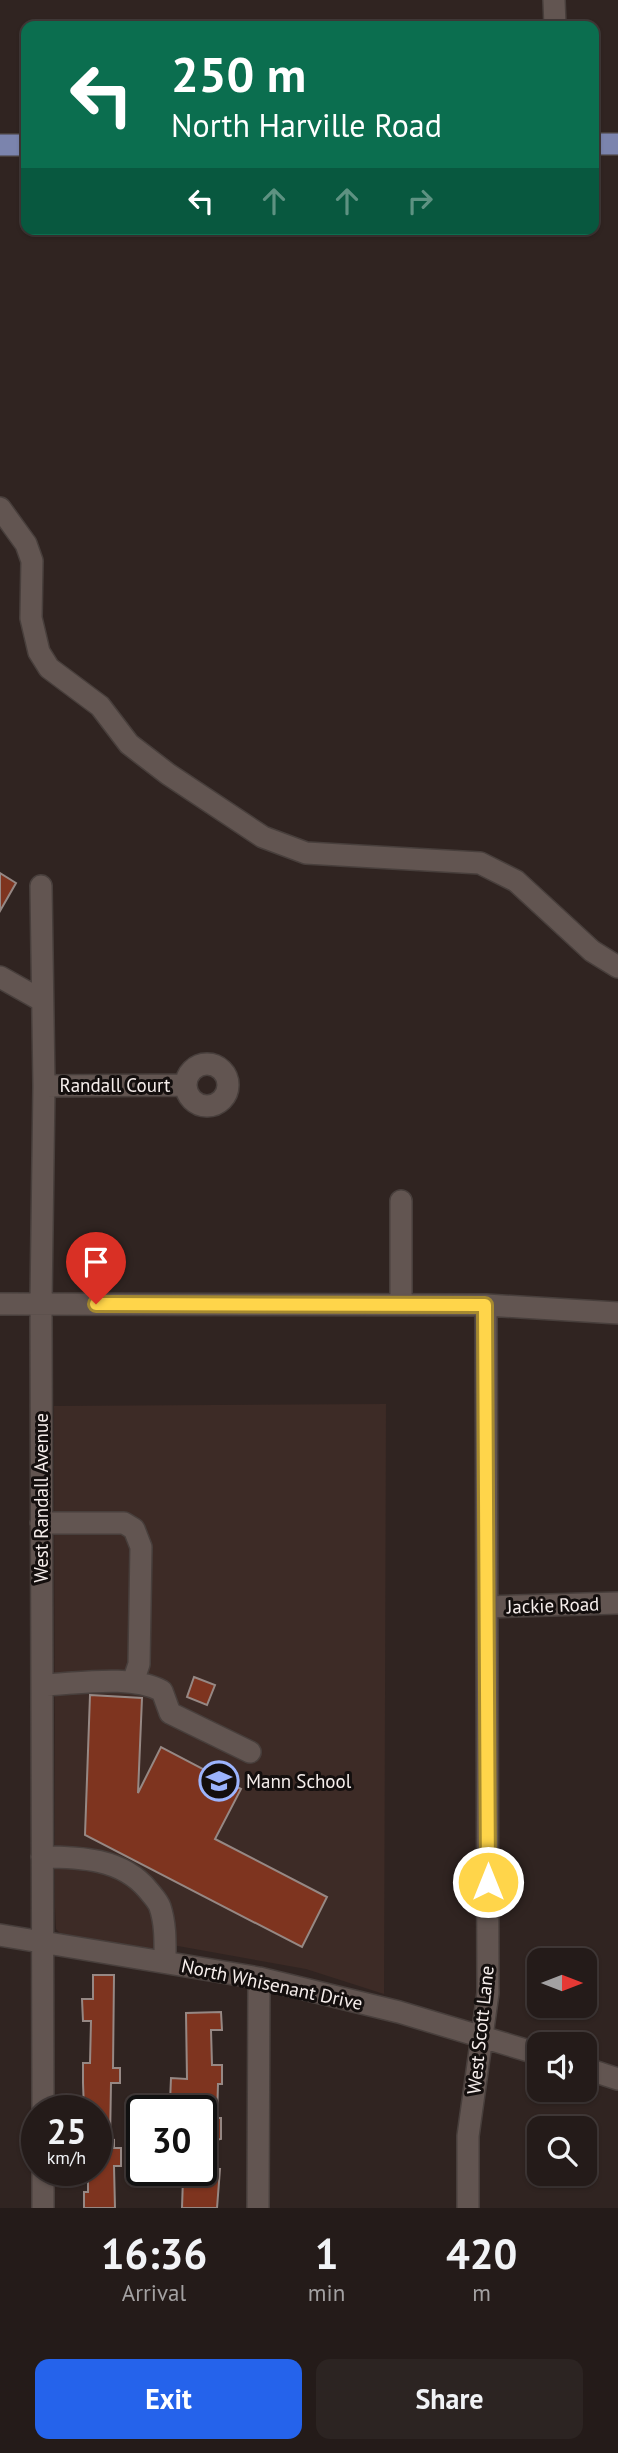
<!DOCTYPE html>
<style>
body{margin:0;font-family:"PT Sans",sans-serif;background:#2c2422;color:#f1f3f6;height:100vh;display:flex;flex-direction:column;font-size:26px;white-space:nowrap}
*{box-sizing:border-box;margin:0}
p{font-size:23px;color:#a3a1a2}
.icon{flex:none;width:38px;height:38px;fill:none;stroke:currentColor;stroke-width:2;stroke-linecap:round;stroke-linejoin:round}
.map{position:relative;height:2208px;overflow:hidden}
.side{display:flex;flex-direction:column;background:#241b19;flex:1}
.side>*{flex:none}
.hud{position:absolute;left:21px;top:21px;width:578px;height:214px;border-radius:14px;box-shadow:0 2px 5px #0004,0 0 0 2px #413938;background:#0b6e4f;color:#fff;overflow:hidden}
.needle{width:46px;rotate:90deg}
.controls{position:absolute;left:527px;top:1948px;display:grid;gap:14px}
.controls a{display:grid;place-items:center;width:70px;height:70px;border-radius:14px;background:#241b19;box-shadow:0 2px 5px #0004,0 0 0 2px #413938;font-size:35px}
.speed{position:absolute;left:21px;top:2095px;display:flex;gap:14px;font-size:35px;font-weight:700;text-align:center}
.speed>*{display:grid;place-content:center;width:91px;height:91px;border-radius:50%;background:#241b19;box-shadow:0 2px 5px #0004,0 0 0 2px #413938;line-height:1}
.speed small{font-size:18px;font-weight:400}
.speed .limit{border:4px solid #111;border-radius:10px;background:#fff;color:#111}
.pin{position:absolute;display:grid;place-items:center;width:60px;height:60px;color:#fff;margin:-72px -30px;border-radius:50% 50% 50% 0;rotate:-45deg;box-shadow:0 0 7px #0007}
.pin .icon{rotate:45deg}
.me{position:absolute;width:77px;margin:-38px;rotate:0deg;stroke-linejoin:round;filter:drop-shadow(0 0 5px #0008)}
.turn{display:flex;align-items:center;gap:24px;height:147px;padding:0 35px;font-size:32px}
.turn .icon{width:91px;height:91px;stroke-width:2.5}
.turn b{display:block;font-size:49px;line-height:60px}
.lanes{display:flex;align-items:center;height:66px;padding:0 35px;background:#0003;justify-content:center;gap:35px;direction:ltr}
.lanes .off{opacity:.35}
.eta{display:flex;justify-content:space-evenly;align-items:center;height:119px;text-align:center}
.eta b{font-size:42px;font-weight:800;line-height:49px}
.cta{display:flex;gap:14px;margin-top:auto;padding:14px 35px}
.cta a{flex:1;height:80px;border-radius:14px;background:#2563eb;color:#fff;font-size:28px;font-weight:800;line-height:80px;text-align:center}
.cta a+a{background:#2c2422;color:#f1f3f6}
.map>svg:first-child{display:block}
.built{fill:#3d2b26}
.building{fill:#7e341f;stroke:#968884;stroke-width:2}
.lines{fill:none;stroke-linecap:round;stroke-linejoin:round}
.minor-casing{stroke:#483f3c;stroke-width:24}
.major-casing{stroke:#483f3c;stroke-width:24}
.minor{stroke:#625551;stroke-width:21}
.major{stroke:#7b84ad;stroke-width:21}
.route-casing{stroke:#a68a30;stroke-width:18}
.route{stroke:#ffd54a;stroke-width:12}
.labels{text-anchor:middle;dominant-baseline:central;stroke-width:6;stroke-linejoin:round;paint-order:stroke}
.street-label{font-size:19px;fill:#f6eeec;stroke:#140f0e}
.poi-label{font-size:19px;fill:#f6eeec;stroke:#140f0e;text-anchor:start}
</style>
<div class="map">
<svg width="618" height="2208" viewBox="0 0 618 2208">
<rect width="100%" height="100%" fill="#302421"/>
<path class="built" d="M386,1404L384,1994L306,1969L178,1946L150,1952L64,1937L56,1929L55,1908L54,1406Z"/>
<path class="building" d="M0,873L16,883L0,911Z
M194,1677L215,1685L207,1705L187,1697Z
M90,1695L142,1698L138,1793L161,1747L241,1789L215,1839L327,1897L302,1947L85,1835Z
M93,1975H114L113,2068H120V2083H111L110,2141L114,2140V2148H121V2166H114L115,2208H84V2192H88V2170H96V2110H84L83,2083V2063H90L91,2021H83L82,1999H93Z
M221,2012L222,2030H211L212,2065H222V2084H218L217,2118H221V2139L215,2140V2169H220L217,2208H182L183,2178H190V2170H201V2103L170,2102L171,2078L187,2079L186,2013Z"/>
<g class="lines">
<g class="minor-casing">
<path id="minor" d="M554,0L555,26
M0,508L26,544L32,561L31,618L39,652L49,668L100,706L129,744L168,774L263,837L306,853L480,863L516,881L592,951L618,967
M41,886L44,1086L41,1303L43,2110
M0,977L41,1000
M186 1085a21 21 0 1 1 42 0a21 21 0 1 1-42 0Z
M44,1086L186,1085
M0,1304L486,1305L618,1313
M401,1305V1201
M41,1523H124L134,1529L141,1547L139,1664L133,1682
M487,1607L618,1603
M42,1685C77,1684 130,1674 162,1691L170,1713L250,1752
M42,1857C79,1857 122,1858 148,1890C152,1895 158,1901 160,1907C166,1925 165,1944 165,1962
M0,1935L259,1978L399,2012L539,2054
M584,2068L618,2079
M43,2170V2208
M258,2208L259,1978
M468,2208V2136L488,1993L486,1305"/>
</g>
<g class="major-casing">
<path id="major" d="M593,144H618
M0,145H26"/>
</g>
<use href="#minor" class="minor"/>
<use href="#major" class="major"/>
</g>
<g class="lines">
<g class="route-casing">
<path id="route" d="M96,1304L485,1305L488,1882"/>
</g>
<use href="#route" class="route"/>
</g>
<defs>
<g id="school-ring" transform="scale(2.0125)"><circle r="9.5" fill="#140f0e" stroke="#9cb4fd" stroke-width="1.5"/><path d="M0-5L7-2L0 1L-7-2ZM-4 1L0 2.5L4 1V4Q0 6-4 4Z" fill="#9cb4fd"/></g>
</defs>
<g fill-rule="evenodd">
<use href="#school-ring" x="219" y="1781"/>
</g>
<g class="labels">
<g class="street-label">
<text x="115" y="1085">Randall Court</text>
<text transform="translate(41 1498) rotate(-90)">West Randall Avenue</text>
<text transform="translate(553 1605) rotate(-2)">Jackie Road</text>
<text transform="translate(272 1984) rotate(12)">North Whisenant Drive</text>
<text transform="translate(480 2030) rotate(-84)">West Scott Lane</text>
</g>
<g class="poi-label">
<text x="246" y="1781">Mann School</text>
</g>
</g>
</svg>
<div class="controls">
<a><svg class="needle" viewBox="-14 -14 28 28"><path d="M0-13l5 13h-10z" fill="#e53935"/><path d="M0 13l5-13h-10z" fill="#a3a1a2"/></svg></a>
<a><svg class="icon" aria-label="sound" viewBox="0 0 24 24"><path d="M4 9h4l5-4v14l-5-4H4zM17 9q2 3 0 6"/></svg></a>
<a><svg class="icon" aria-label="search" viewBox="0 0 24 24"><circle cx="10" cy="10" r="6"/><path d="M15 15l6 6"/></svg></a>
</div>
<div class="speed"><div>25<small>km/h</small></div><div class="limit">30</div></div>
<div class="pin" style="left:96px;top:1304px;background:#d93025"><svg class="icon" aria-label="arrive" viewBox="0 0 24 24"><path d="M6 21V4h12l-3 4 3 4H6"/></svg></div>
<svg class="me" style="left:488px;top:1882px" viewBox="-20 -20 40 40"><circle r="17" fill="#ffd54a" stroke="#fff" stroke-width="3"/><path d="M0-11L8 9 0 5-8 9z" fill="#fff"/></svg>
<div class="hud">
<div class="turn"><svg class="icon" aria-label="left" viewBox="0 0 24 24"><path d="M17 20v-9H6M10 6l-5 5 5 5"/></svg><div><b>250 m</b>North Harville Road</div></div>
<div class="lanes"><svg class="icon" aria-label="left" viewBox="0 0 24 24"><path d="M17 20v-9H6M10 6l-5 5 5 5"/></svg><svg class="icon off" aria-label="ahead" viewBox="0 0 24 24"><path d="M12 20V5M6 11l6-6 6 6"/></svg><svg class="icon off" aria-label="ahead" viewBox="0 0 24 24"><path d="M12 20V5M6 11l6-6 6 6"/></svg><svg class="icon off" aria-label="right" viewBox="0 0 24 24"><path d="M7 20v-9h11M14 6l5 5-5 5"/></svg></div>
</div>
</div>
<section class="side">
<div class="eta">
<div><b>16:36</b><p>Arrival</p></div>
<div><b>1</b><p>min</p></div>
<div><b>420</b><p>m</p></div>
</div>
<div class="cta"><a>Exit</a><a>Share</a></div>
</section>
